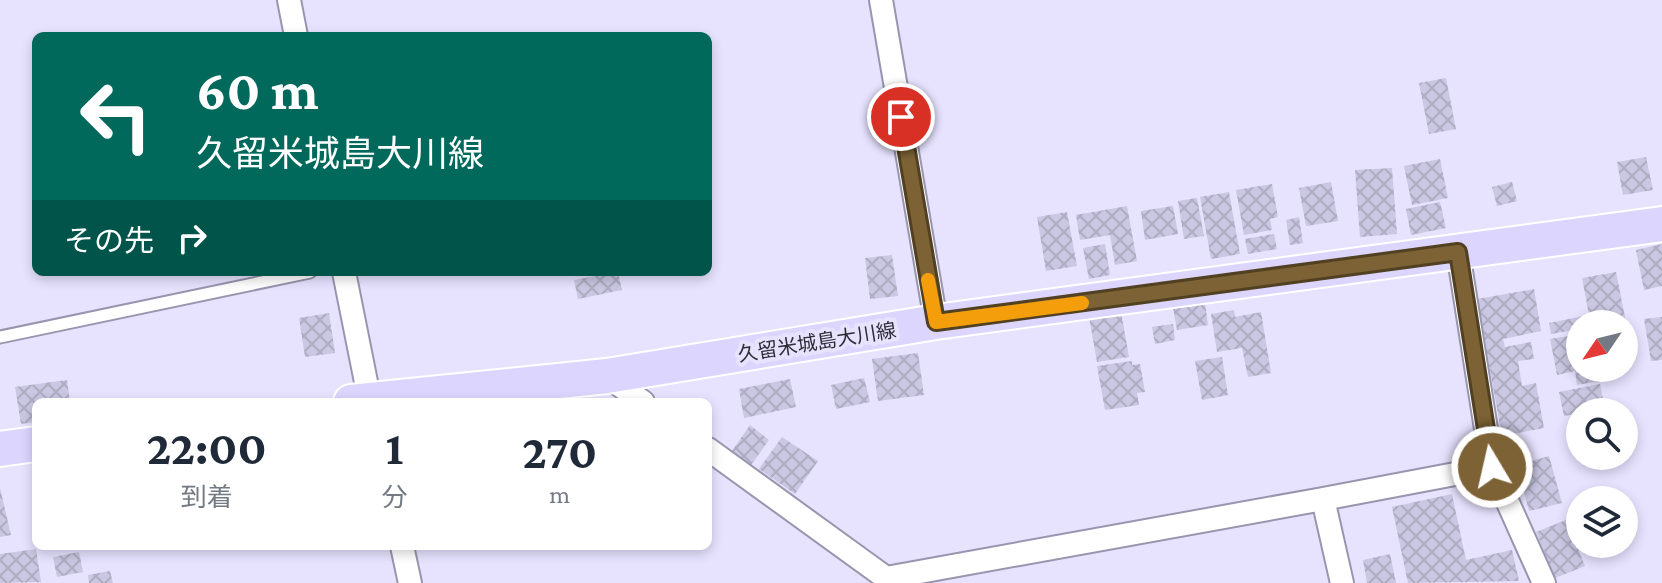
<!DOCTYPE html>
<html lang="ja">
<meta charset="utf-8">
<style>
body{margin:0;font-family:"Crimson Pro","Noto Sans JP",serif;background:#f6f6f7;color:#1f2937;height:100vh;display:flex;flex-direction:column;font-size:30px;white-space:nowrap}
*{box-sizing:border-box;margin:0}
p{font-size:26px;color:#747a83}
.icon{flex:none;width:44px;height:44px;fill:none;stroke:currentColor;stroke-width:2;stroke-linecap:round;stroke-linejoin:round}
.map{position:relative;flex:1;overflow:hidden}
.sheet{position:absolute;left:32px;top:398px;width:680px;height:152px;display:flex;flex-direction:column;background:#fff;border-radius:12px;box-shadow:0 4px 12px #0003}
.sheet>*{flex:none}
.banner{position:absolute;left:32px;top:32px;width:680px;height:244px;border-radius:12px;box-shadow:0 4px 12px #0003;background:#00695c;color:#fff;overflow:hidden}
.needle{width:52px;rotate:235deg}
.controls{position:absolute;left:1566px;top:310px;display:grid;gap:16px}
.controls a{display:grid;place-items:center;width:72px;height:72px;border-radius:50%;background:#fff;box-shadow:0 4px 12px #0003;font-size:40px}
.pin{position:absolute;display:grid;place-items:center;width:68px;height:68px;color:#fff;margin:-34px;border:4px solid #fff;border-radius:50%;box-shadow:0 2px 8px #0007}
.me{position:absolute;width:88px;margin:-44px;rotate:351deg;stroke-linejoin:round;filter:drop-shadow(0 0 6px #0008)}
.turn{display:flex;align-items:center;gap:28px;height:168px;padding:0 32px;font-size:36px}
.turn .icon{width:104px;height:104px;stroke-width:2.5}
.turn b{display:block;font-size:56px;line-height:68px}
.then{display:flex;align-items:center;height:76px;padding:0 32px;background:#0003;gap:16px;font-size:30px}
.eta{display:flex;justify-content:space-evenly;align-items:center;height:136px;text-align:center}
.eta b{font-size:48px;font-weight:700;line-height:56px}
.map>svg:first-child{display:block}
.building{fill:url(#building-cross-hatch)}
.lines{fill:none;stroke-linecap:round;stroke-linejoin:round}
.service-casing{stroke:#9895ae;stroke-width:15}
.minor-casing{stroke:#9895ae;stroke-width:26}
.primary-casing{stroke:#fff;stroke-width:38}
.service{stroke:#fff;stroke-width:11}
.minor{stroke:#fff;stroke-width:22}
.primary{stroke:#dcd5fe;stroke-width:34}
.route-casing{stroke:#514022;stroke-width:20}
.route{stroke:#7c6234;stroke-width:14}
.slow{stroke:#f59e0b;stroke-width:14}
.labels{text-anchor:middle;dominant-baseline:central;stroke-width:8;stroke-linejoin:round;paint-order:stroke}
.street-label{font-size:20px;fill:#2e2d37;stroke:#e7e3ff}
</style>
<div class="map">
<svg width="1662" height="583" viewBox="0 0 1662 583">
<defs>
<pattern id="building-cross-hatch" width="8" height="8" patternUnits="userSpaceOnUse" patternTransform="scale(2)"><rect width="8" height="8" fill="#cac7e2"/><path d="M0 0l8 8M0 8l8-8" fill="none" stroke="#aeabc2"/></pattern>
</defs>
<rect width="100%" height="100%" fill="#e7e3ff"/>
<path class="building" d="M1446,78L1456,129L1429,134L1419,83Z
M1646,157L1653,190L1623,195L1617,162Z
M1440,159L1448,198L1412,205L1404,166Z
M1392,168L1397,234L1360,237L1355,170Z
M1331,182L1338,221L1306,226L1299,188Z
M1512,182L1517,201L1497,206L1492,187Z
M1272,184L1278,217L1270,219L1272,230L1244,235L1236,190Z
M1229,192L1240,254L1211,259L1200,197Z
M1197,198L1204,236L1184,239L1178,201Z
M1440,202L1446,228L1411,235L1406,209Z
M1127,206L1137,261L1115,265L1110,235L1080,240L1076,215Z
M1173,206L1178,234L1145,240L1141,211Z
M1067,212L1077,266L1046,271L1037,217Z
M1299,217L1303,243L1290,245L1286,220Z
M1274,234L1277,249L1248,254L1245,239Z
M1105,244L1110,275L1089,279L1083,248Z
M1662,244V286L1644,290L1636,250Z
M892,255L898,296L870,299L865,258Z
M618,272L622,290L578,299L574,280Z
M1616,272L1628,332L1624,333V324H1580V329L1551,334L1549,323L1589,315L1582,278Z
M1534,289L1541,331L1503,339L1505,347L1531,342L1534,359L1518,361L1522,386L1536,383L1544,428L1502,436L1477,299Z
M1205,303L1208,325L1177,330L1173,308Z
M1234,310L1235,317L1261,312L1271,373L1248,377L1242,348L1217,352L1211,314Z
M1121,312L1129,357L1097,362L1089,317Z
M329,313L335,353L305,357L299,318Z
M1662,317V360L1651,361L1644,319Z
M1173,324L1175,340L1155,344L1152,327Z
M1580,334V368H1604L1606,380L1577,385L1575,371L1557,375L1550,339Z
M918,353L924,395L878,401L872,359Z
M1222,357L1228,395L1202,400L1195,361Z
M1132,361V365L1140,364L1145,392L1137,393L1139,405L1105,410L1097,366Z
M864,378L870,402L836,409L831,385Z
M790,379L796,407L744,418L739,389Z
M67,380L70,402H36V422L21,424L15,387Z
M1600,384L1605,409L1564,416L1559,392Z
M750,425L769,440L751,465L732,451Z
M782,437L818,461L795,494L759,469Z
M1549,456L1562,503L1529,511L1517,465Z
M0,488L11,535L0,537Z
M1452,494L1466,560L1512,550L1519,581L1408,583L1392,507Z
M1566,520L1585,566L1555,578L1536,532Z
M36,549L41,582L0,583V554Z
M79,552L83,572L57,577L53,557Z
M1390,554L1396,583H1367L1363,560Z
M110,571L113,583H89L88,575Z"/>
<g class="lines">
<g class="service-casing">
<path id="service" d="M0,337L310,272"/>
</g>
<g class="minor-casing">
<path id="minor" d="M289,0L296,36
M881,0L936,322
M1458,252L1492,467L1544,583
M344,272L370,402
M607,376L643,402
M708,449L886,578L1323,499
M402,546L410,583
M1342,583L1323,499L1492,467"/>
</g>
<g class="primary-casing">
<path id="primary" d="M351,402L607,376L936,322L1662,224
M0,449L36,444"/>
</g>
<use href="#service" class="service"/>
<use href="#minor" class="minor"/>
<use href="#primary" class="primary"/>
</g>
<g class="lines">
<g class="route-casing">
<path id="route" d="M901,117L936,322L1458,252L1492,467"/>
</g>
<use href="#route" class="route"/>
<path class="slow" d="M928,280L936,322L1082,303"/>
</g>
<g class="labels">
<g class="street-label">
<text transform="translate(817 342) rotate(-9)">久留米城島大川線</text>
</g>
</g>
</svg>
<div class="controls">
<a><svg class="needle" viewBox="-14 -14 28 28"><path d="M0-13l5 13h-10z" fill="#e53935"/><path d="M0 13l5-13h-10z" fill="#747a83"/></svg></a>
<a><svg class="icon" aria-label="search" viewBox="0 0 24 24"><circle cx="10" cy="10" r="6"/><path d="M15 15l6 6"/></svg></a>
<a><svg class="icon" aria-label="layers" viewBox="0 0 24 24"><path d="M12 4l9 5-9 5-9-5zM3 14l9 5 9-5"/></svg></a>
</div>
<div class="pin" style="left:901px;top:117px;background:#d93025"><svg class="icon" aria-label="arrive" viewBox="0 0 24 24"><path d="M6 21V4h12l-3 4 3 4H6"/></svg></div>
<svg class="me" style="left:1492px;top:467px" viewBox="-20 -20 40 40"><circle r="17" fill="#7c6234" stroke="#fff" stroke-width="3"/><path d="M0-11L8 9 0 5-8 9z" fill="#fff"/></svg>
<div class="banner">
<div class="turn"><svg class="icon" aria-label="left" viewBox="0 0 24 24"><path d="M17 20v-9H6M10 6l-5 5 5 5"/></svg><div><b>60 m</b>久留米城島大川線</div></div>
<div class="then">その先<svg class="icon" aria-label="right" viewBox="0 0 24 24"><path d="M7 20v-9h11M14 6l5 5-5 5"/></svg></div>
</div>
<section class="sheet">
<div class="eta">
<div><b>22:00</b><p>到着</p></div>
<div><b>1</b><p>分</p></div>
<div><b>270</b><p>m</p></div>
</div>
</section>
</div>
